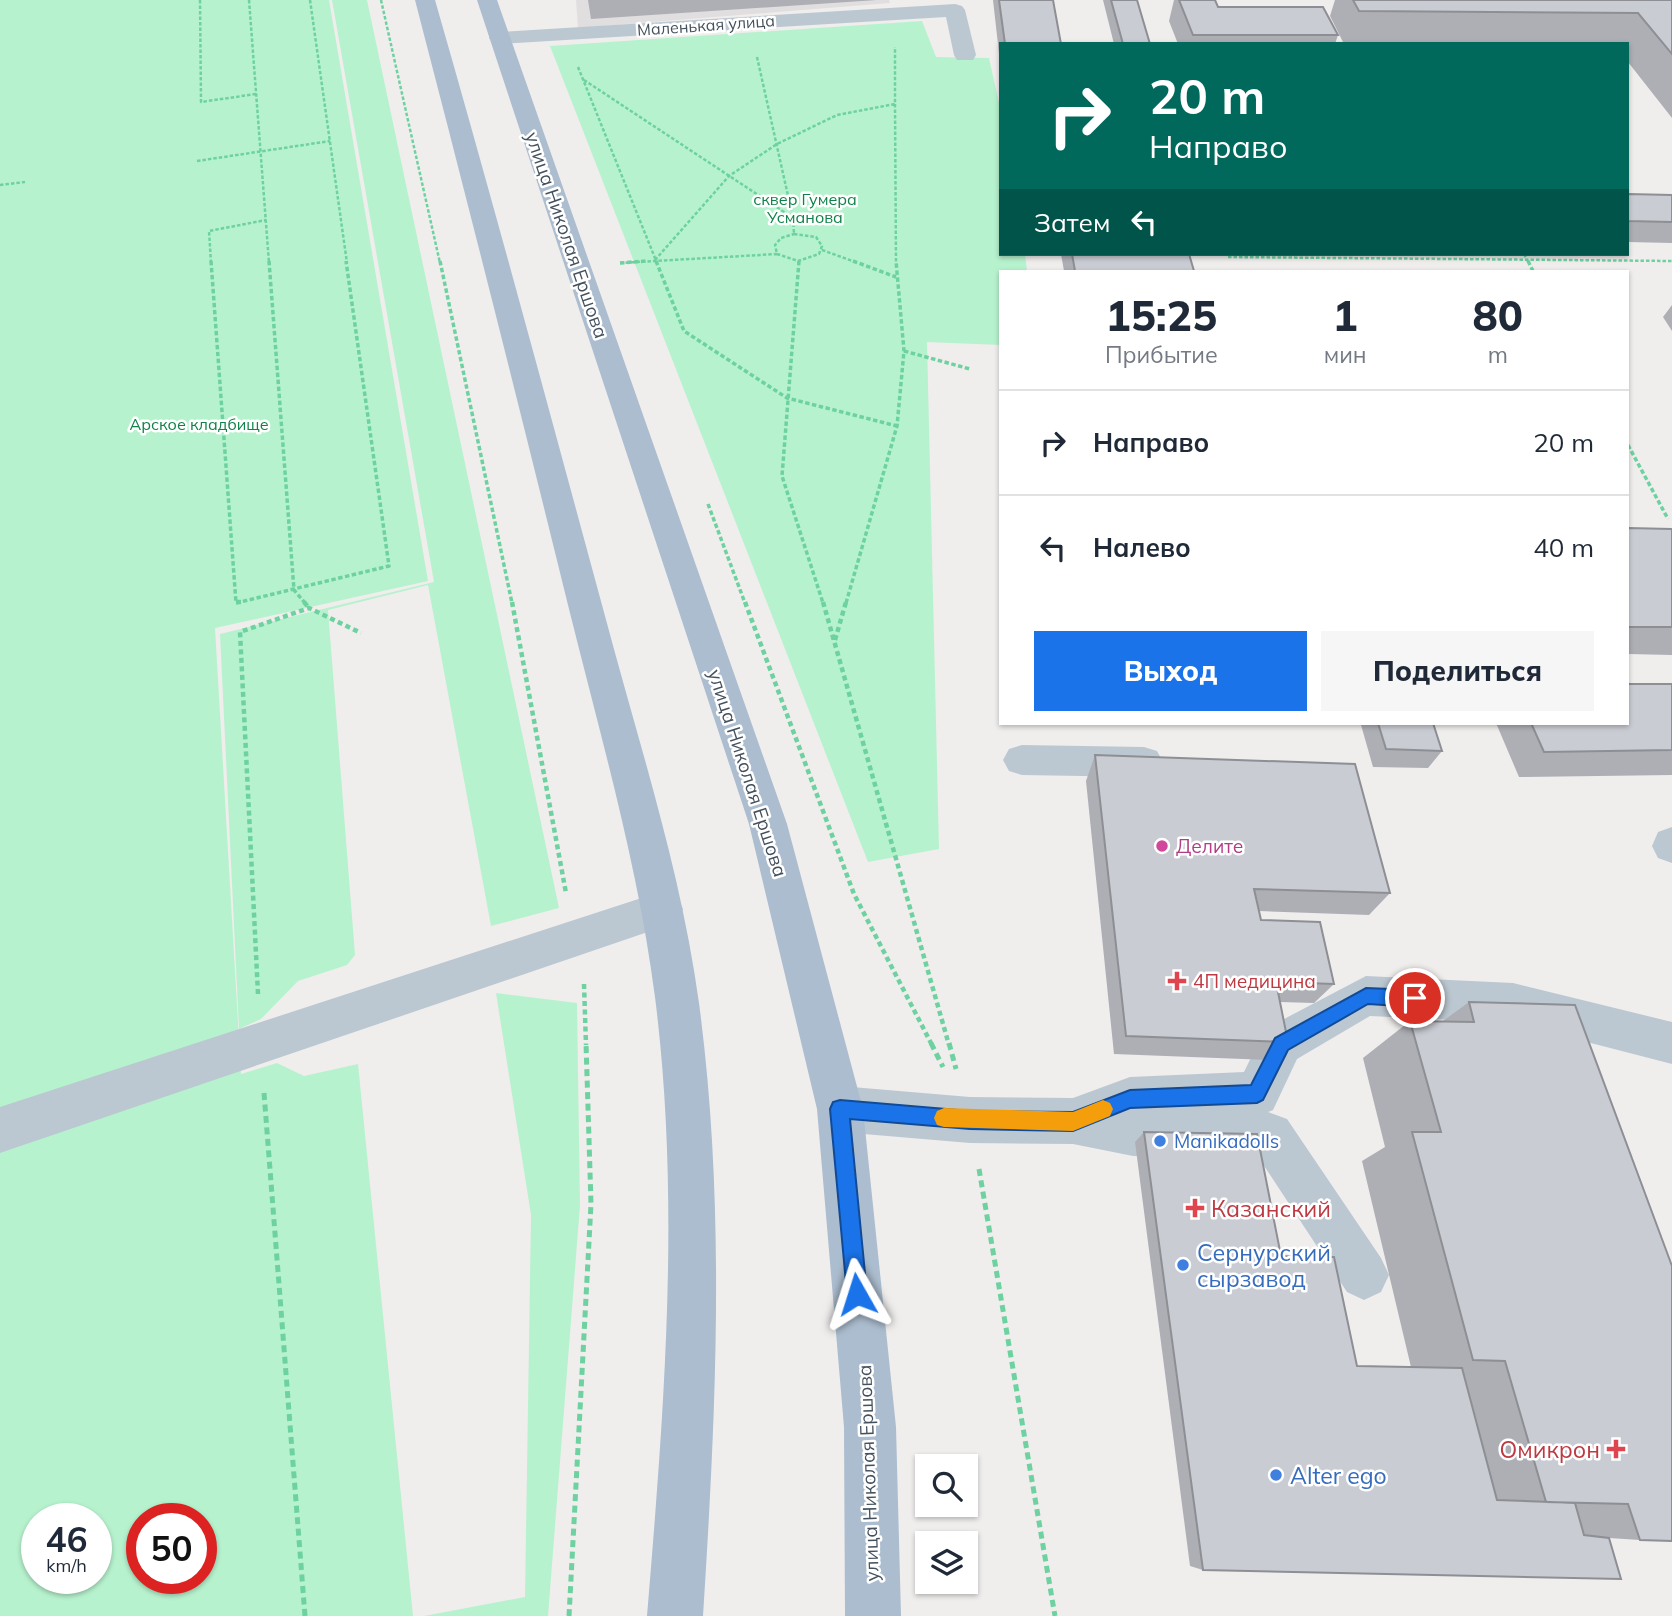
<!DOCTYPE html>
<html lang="ru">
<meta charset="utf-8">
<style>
body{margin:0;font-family:Mulish,sans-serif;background:#f6f6f7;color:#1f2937;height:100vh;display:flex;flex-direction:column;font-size:26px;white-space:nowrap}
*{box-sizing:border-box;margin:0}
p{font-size:23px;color:#747a83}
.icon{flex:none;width:38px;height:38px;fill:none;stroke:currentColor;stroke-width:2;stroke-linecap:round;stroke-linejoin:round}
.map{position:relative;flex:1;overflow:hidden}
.details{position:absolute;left:999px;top:270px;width:630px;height:455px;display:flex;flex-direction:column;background:#fff;border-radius:0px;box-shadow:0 2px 5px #0004}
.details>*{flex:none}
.hud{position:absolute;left:999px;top:42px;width:630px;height:214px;border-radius:0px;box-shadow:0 2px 5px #0004;background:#00695c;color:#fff;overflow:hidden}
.tools{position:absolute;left:915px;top:1454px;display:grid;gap:14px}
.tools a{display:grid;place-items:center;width:63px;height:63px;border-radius:0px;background:#fff;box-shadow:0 2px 5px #0004;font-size:35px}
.speed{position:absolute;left:21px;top:1503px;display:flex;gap:14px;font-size:35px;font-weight:700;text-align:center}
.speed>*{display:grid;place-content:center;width:91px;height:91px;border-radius:50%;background:#fff;box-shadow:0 2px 5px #0004;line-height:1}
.speed small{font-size:18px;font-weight:400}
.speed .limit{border:10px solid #d22;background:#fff;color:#111}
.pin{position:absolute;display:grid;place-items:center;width:60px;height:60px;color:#fff;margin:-30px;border:4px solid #fff;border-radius:50%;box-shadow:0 2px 7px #0007}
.me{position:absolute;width:77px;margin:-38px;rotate:354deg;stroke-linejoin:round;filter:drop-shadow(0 0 5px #0008)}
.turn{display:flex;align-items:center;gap:24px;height:147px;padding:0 35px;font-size:32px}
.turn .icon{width:91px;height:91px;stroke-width:2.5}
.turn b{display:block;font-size:49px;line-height:60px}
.then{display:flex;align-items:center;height:66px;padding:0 35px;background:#0003;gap:14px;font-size:26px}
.eta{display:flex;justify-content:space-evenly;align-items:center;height:119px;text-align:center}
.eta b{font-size:42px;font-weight:800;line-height:49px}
.primary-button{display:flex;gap:14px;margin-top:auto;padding:14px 35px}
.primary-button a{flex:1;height:80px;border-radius:0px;background:#1a73e8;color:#fff;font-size:28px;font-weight:800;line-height:80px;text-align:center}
.primary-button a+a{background:#f6f6f7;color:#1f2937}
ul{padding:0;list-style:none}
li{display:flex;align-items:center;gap:21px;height:105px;padding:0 35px;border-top:2px solid #e0e1e3}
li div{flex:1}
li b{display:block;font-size:26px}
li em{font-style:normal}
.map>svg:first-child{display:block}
.education{fill:#e1dedf}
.green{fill:#b7f2ce;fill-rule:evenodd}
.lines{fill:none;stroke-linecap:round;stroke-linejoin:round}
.path-far3{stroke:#6dd2a0;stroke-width:2.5;stroke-dasharray:3.5 2;stroke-linecap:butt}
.path-far2{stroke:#6dd2a0;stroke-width:3.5;stroke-dasharray:4.5 2.5;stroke-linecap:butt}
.path-far1{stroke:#6dd2a0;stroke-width:4.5;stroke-dasharray:5 3.5;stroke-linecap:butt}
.path{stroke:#6dd2a0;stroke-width:5;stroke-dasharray:7 4.5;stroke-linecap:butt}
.minor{fill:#bcc8d1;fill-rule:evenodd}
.major{fill:#abbdcf;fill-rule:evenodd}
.wall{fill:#adafb5}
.building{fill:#c9ccd3;stroke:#8d8f94;stroke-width:2}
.route{fill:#1a73e8;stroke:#114b97;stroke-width:2}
.slow{fill:#f59e0b}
.hotel-dot{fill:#d1479c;stroke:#fff;stroke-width:2.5}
.health-dot{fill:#e0444e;stroke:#fff;stroke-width:2.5}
.shop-dot{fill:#3f7fe0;stroke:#fff;stroke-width:2.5}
.labels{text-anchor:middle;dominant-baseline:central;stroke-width:5;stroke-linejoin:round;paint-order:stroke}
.far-street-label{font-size:16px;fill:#44515c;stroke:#fff}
.far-park-label{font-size:16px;fill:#108249;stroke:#fff}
.street-label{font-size:19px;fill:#44515c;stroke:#fff}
.hotel-label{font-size:19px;fill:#b23c85;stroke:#fff;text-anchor:start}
.health-label{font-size:19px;fill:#be3a42;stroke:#fff;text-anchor:start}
.shop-label{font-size:19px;fill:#366cbe;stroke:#fff;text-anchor:start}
.near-health-label{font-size:23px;fill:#be3a42;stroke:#fff;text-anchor:start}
.near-shop-label{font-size:23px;fill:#366cbe;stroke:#fff;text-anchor:start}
</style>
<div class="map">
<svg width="1672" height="1616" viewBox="0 0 1672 1616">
<rect width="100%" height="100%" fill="#f0eded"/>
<path class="education" d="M576,0H889L890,3L578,28Z"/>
<path class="green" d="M0,0H329L428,581L215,628L241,1074L277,1063L304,1076L358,1064L413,1616H0ZM37,1519H96V1578H37ZM142,1519H201V1578H142Z
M332,0H367L559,908L491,926L428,585L328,610L355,955L347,965L298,981L261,1019L239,1029L220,634L434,582Z
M922,21L936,57L989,58L1001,112V254H1025L1027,271H1001V345L927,342L939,849L868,862L550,46Z
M496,993L577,1003L580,1205L548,1616H424L525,1597L531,1215Z"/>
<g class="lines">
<path class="path-far3" d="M200,0L201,102L256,94
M249,0L269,263
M310,0L347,263
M381,0L440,263
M757,57L793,218L794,234
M578,67L657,263
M584,80L793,218
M895,104L896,263
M197,161L330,141
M0,185L25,182
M794,234L816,237L822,246L819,254L798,261L777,254L775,245L781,238Z
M822,250L858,263
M1524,254L1529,263
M1228,257L1672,261
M655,260L729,176L777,144L837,115L895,104V47
M211,263L209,231L266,220
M620,263L777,254"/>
<path class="path-far2" d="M211,261L236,603L389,566L346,261
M269,261L294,590L305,603
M440,261L512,603
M656,261L684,331L787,398L897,426
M799,261L782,476L823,603
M853,261L896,277
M1528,261L1533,271
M620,263L646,261
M904,351L970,369
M1628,445L1668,519
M708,504L745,603
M846,603L897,426L904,351L896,261"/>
<path class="path-far1" d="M236,602H241
M304,602L309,608
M512,602L566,893
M745,602L854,894L932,1045
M823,602L949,1045
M835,640L846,602
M584,984L586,1045
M258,994L240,632L309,608L361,633"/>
<path class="path" d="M931,1043L943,1067
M949,1043L956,1069
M264,1093L305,1616
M979,1169L1055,1616
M569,1616L591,1204L586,1043"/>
<path class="minor" d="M955,4L962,6L965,10L976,55L973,60H957L954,55L946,17L499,44L492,42L489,38L492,34L499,32Z
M1022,745L1144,747L1157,751L1163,762L1157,773L1144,777L1022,775L1009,771L1003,760L1009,749Z
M1672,827V863L1658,858L1652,846L1658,832Z
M663,891L677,896L683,909L677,922L0,1153V1107Z
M1366,976L1513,983L1672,1022V1064L1513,1023L1370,1016L1297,1059L1273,1110L1268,1112L1287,1119L1381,1258L1389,1275L1381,1292L1364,1300L1347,1292L1259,1158L1133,1156L1073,1144L970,1143L840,1132L824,1125L817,1109L824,1093L840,1086L970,1097L1073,1098L1130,1077L1244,1072L1265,1029Z"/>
<path class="major" d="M415,0H435C494,205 549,410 605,616C639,744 681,871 699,1003C726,1206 716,1412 703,1616H647C664,1411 681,1202 655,997C638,865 601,738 569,609C519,406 468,203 415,0Z
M477,0H497L787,824L863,1109L896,1427L901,1616H845L844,1427L817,1109L749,824Z"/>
</g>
<path class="wall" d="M588,0H877L591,19Z
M993,0H1053L1061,44H1001V71Z
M1103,0H1137L1150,44H1114Z
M1174,0H1215L1218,7L1338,35L1335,44H1178L1169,21Z
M1335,0H1672V118L1628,62V44H1344L1330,16Z
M1628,194L1672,195V243L1628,242Z
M1061,254H1189L1194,271H1064Z
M1672,305V331L1663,317Z
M1628,528L1672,529V655L1628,654Z
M1672,684V775L1519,777L1496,723H1628Z
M1332,723H1433L1442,751L1428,768L1373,767L1361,725L1333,724Z
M1095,755L1390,893L1369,915L1259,911L1261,920L1334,984L1314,1003L1280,1002L1288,1042L1269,1060L1114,1054L1086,781Z
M1469,1002L1640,1540L1609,1538L1203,1570L1190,1566L1135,1142L1144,1132L1281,1256L1357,1366L1411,1367L1362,1161L1385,1147L1363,1058L1410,1021H1443Z"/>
<path class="building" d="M999,0H1053L1061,44H1005Z
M1111,0H1137L1150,44H1123Z
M1179,0H1215L1218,7H1323L1338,35H1193Z
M1353,0H1672V54L1638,13L1359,11Z
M1628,194L1672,195V222L1628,221Z
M1072,254H1189L1194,271H1075Z
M1628,528L1672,529V627H1628Z
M1628,684H1672V750L1544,752L1531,723H1628Z
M1378,723H1433L1442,751L1386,749Z
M1095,755L1355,764L1390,893L1254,889L1261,920L1320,922L1334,984L1276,982L1288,1042L1126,1036Z
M1469,1002L1575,1005L1672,1266V1541L1640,1540L1628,1504L1546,1502L1505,1361L1473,1360L1412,1132H1441L1410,1021L1474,1022Z
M1144,1132L1257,1134L1281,1256L1334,1257L1357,1366L1462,1368L1497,1500L1575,1503L1584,1535L1609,1538L1621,1579L1203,1570Z"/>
<path class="route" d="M1366,988L1415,990L1421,992L1424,998L1421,1004L1415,1007L1368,1004L1288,1050L1263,1100L1257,1103L1130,1108L1073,1131L970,1129L850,1119L867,1294L864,1302L857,1305L850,1302L847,1294L830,1109L833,1102L840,1100L970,1111L1073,1112L1130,1090L1251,1085L1275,1038Z"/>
<path class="slow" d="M1103,1100L1110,1103L1113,1109L1110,1116L1073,1131L944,1127L937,1125L934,1118L937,1111L944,1108L1073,1112Z"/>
<circle class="hotel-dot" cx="1162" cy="846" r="7"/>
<g class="health-dot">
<path d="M1173.5 970.5h7v7h7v7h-7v7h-7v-7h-7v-7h7z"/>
<path d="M1191.5 1197.5h7v7h7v7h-7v7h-7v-7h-7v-7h7z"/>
<path d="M1612.5 1438.5h7v7h7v7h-7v7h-7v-7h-7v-7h7z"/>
</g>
<g class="shop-dot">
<circle cx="1160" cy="1141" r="7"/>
<circle cx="1183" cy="1265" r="7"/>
<circle cx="1276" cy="1475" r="7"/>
</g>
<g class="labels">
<g class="far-street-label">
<text transform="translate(706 25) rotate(-4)">Маленькая улица</text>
</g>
<g class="far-park-label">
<text x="805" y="199">сквер Гумера<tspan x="805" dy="18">Усманова</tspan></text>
<text x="199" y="424">Арское кладбище</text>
</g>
<g class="street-label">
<text transform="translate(567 235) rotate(71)">улица Николая Ершова</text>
<text transform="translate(748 773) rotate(72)">улица Николая Ершова</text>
<text transform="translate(868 1473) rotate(-92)">улица Николая Ершова</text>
</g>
<g class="hotel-label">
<text x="1176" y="846">Делите</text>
</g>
<g class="health-label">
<text x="1193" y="981">4П медицина</text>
</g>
<g class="shop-label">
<text x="1174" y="1141">Manikadolls</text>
</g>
<g class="near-health-label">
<text x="1211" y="1208">Казанский</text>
<text x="1600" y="1449" text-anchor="end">Омикрон</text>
</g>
<g class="near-shop-label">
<text x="1197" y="1252">Сернурский<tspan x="1197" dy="26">сырзавод</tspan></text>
<text x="1290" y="1475">Alter ego</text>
</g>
</g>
</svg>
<div class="tools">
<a><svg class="icon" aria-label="search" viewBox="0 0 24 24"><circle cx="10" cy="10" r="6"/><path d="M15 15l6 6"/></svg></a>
<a><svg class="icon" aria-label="layers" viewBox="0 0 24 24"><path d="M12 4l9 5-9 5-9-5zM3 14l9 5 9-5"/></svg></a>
</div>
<div class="speed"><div>46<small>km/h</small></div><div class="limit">50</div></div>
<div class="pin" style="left:1415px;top:998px;background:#d93025"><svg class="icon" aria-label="arrive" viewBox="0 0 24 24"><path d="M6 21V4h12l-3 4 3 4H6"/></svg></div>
<svg class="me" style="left:857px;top:1294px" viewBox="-20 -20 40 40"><path d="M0-17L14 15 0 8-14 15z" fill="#1a73e8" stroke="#fff" stroke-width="4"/></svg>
<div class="hud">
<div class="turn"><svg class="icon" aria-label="right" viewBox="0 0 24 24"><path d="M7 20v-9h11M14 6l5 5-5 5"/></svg><div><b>20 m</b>Направо</div></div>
<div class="then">Затем<svg class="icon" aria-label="left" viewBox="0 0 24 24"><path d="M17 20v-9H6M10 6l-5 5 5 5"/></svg></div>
</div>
<section class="details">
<div class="eta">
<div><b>15:25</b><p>Прибытие</p></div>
<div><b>1</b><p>мин</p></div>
<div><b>80</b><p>m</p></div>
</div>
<ul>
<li><svg class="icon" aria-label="right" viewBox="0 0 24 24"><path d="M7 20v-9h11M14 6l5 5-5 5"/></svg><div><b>Направо</b></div><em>20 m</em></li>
<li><svg class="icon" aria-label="left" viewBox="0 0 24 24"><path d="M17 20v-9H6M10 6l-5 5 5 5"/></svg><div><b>Налево</b></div><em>40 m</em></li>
</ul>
<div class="primary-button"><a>Выход</a><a>Поделиться</a></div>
</section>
</div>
